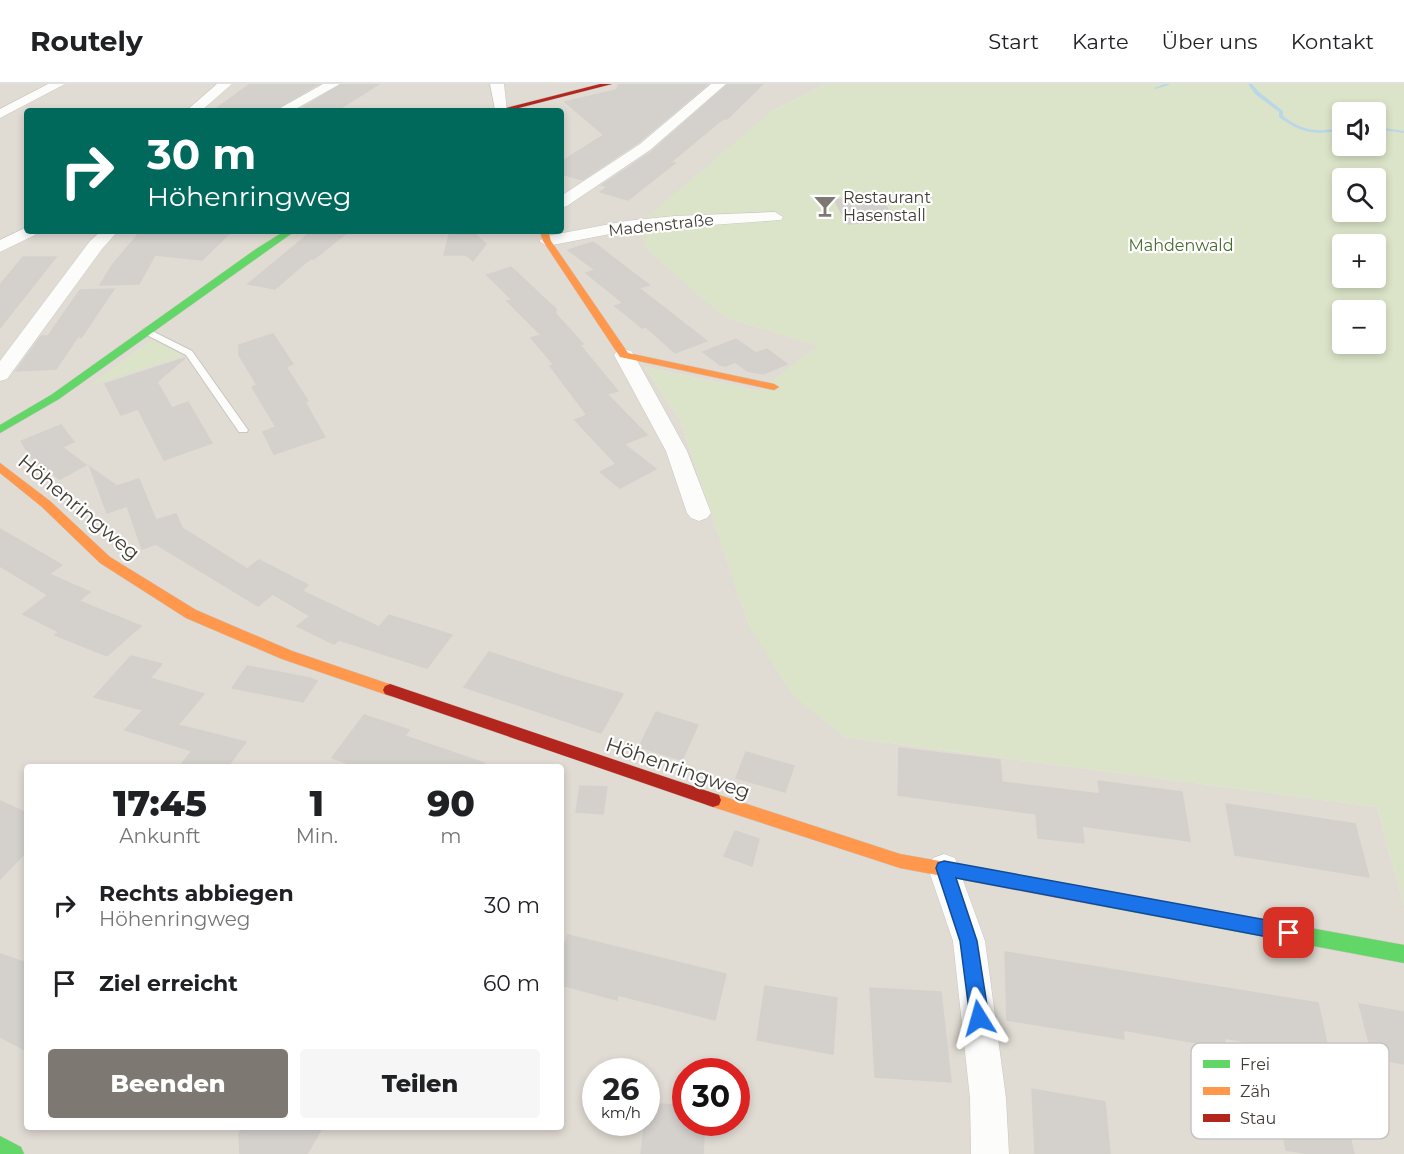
<!DOCTYPE html>
<html lang="de">
<meta charset="utf-8">
<style>
body{margin:0;font-family:Montserrat,sans-serif;background:#f6f6f6;color:#202124;height:100vh;display:flex;flex-direction:column;font-size:22px;white-space:nowrap}
*{box-sizing:border-box;margin:0}
p{font-size:20px;color:#757577}
.icon{flex:none;width:33px;height:33px;fill:none;stroke:currentColor;stroke-width:2;stroke-linecap:round;stroke-linejoin:round}
.map{position:relative;flex:1;overflow:hidden}
.side{position:absolute;left:24px;top:680px;width:540px;height:366px;display:flex;flex-direction:column;background:#fff;border-radius:6px;box-shadow:0 3px 9px #0003}
.side>*{flex:none}
.banner{position:absolute;left:24px;top:24px;width:540px;height:126px;border-radius:6px;box-shadow:0 3px 9px #0003;background:#00695c;color:#fff;overflow:hidden}
.fabs{position:absolute;left:1332px;top:18px;display:grid;gap:12px}
.fabs a{display:grid;place-items:center;width:54px;height:54px;border-radius:6px;background:#fff;box-shadow:0 3px 9px #0003;font-size:30px}
.speed{position:absolute;left:582px;top:974px;display:flex;gap:12px;font-size:30px;font-weight:700;text-align:center}
.speed>*{display:grid;place-content:center;width:78px;height:78px;border-radius:50%;background:#fff;box-shadow:0 3px 9px #0003;line-height:1}
.speed small{font-size:15px;font-weight:400}
.speed .limit{border:9px solid #d22;background:#fff;color:#111}
.pin{position:absolute;display:grid;place-items:center;width:51px;height:51px;color:#fff;margin:-26px;border-radius:12px;box-shadow:0 3px 9px #0006}
.me{position:absolute;width:66px;margin:-33px;rotate:352deg;stroke-linejoin:round;filter:drop-shadow(0 0 4px #0008)}
.turn{display:flex;align-items:center;gap:21px;height:126px;padding:0 24px;font-size:27px}
.turn .icon{width:78px;height:78px;stroke-width:2.5}
.turn b{display:block;font-size:42px;line-height:51px}
.eta{display:flex;justify-content:space-evenly;align-items:center;height:102px;text-align:center}
.eta b{font-size:36px;font-weight:800;line-height:42px}
.primary-button{display:flex;gap:12px;margin-top:auto;padding:12px 24px}
.primary-button a{flex:1;height:69px;border-radius:6px;background:#7d7872;color:#fff;font-size:24px;font-weight:800;line-height:69px;text-align:center}
.primary-button a+a{background:#f6f6f6;color:#202124}
ul{padding:0;list-style:none}
li{display:flex;align-items:center;gap:18px;height:78px;padding:0 24px}
li div{flex:1}
li b{display:block;font-size:22px}
li em{font-style:normal}
header{display:flex;align-items:center;gap:36px;box-sizing:border-box;height:84px;padding:0 30px;background:#fff;border-bottom:2px solid #e0e0e0}
header strong{font-size:28px}
nav{display:flex;gap:33px;margin-inline-start:auto;font-size:21px}
.map>svg:first-child{display:block}
.residential{fill:#e0dcd4;fill-rule:evenodd}
.green{fill:#dbe4c8;fill-rule:evenodd}
.lines{fill:none;stroke-linecap:round;stroke-linejoin:round}
.stream{fill:#bad7e7;fill-rule:evenodd}
.building{fill:#d4d1cd;stroke:#d4d1cc;stroke-width:1.5}
.lane-casing{stroke:#c9c6c2;stroke-width:2}
.street-casing{stroke:#c9c6c2;stroke-width:1}
.fast-casing{stroke:#cac6be;stroke-width:1}
.slow-casing{stroke:#cac6be;stroke-width:1}
.jam-casing{stroke:#cac6be;stroke-width:1}
.lane{fill:#fcfcfb;fill-rule:evenodd}
.street{fill:#fcfcfb;fill-rule:evenodd}
.fast{fill:#63d668;fill-rule:evenodd}
.slow{fill:#ff974d;fill-rule:evenodd}
.jam{fill:#b3261e;fill-rule:evenodd}
.route{fill:#1a73e8;stroke:#114b97;stroke-width:1.5}
.labels{text-anchor:middle;dominant-baseline:central;stroke-width:4.5;stroke-linejoin:round;paint-order:stroke}
.far-poi-label{font-size:16px;fill:#413b34;stroke:#fff;text-anchor:start}
.far-street-label{font-size:16px;fill:#413b34;stroke:#fff}
.far-park-label{font-size:16px;fill:#496b2e;stroke:#fff}
.street-label{font-size:20px;fill:#413b34;stroke:#fff}
.key{fill:#fff;stroke:#c6c4c2;stroke-width:1.5}
.key-label{font-size:16px;fill:#413b34}
</style>
<header>
<strong>Routely</strong>
<nav><a>Start</a><a>Karte</a><a>Über uns</a><a>Kontakt</a></nav>
</header>
<div class="map">
<svg width="1404" height="1070" viewBox="0 0 1404 1070">
<rect width="100%" height="100%" fill="#eceae6"/>
<path class="residential" d="M0,0H825L770,28L724,233L819,262L759,307L645,283L680,336L750,544L844,653L1377,723L1404,822V1070H0ZM27,27H561V147H27ZM27,682H561V1042H27ZM596,987H646V1038H596ZM686,987H736V1038H686Z"/>
<path class="green" d="M825,0H1404V822L1377,723L844,653L793,611L750,544L680,336L645,283L759,307L818,262L724,233L647,166L638,141L770,28ZM1342,28H1376V62H1342ZM1342,94H1376V128H1342ZM1342,160H1376V194H1342ZM1342,226H1376V260H1342Z
M152,255L184,272L89,302Z"/>
<g class="lines">
<path class="stream" d="M1165,0H1171L1156,5L1154,4Z
M1248,0H1252L1259,8L1283,27V32C1304,48 1317,48 1342,44V46C1316,51 1302,50 1279,33V28L1255,10Z
M1376,43L1404,47V49L1376,45Z"/>
</g>
<path class="building" d="M250,0H318L273,27H213Z
M342,0H379L336,27H297Z
M619,0H708L639,58L582,96L561,90V78L604,51L565,18L616,6Z
M728,0H763L727,35H723L671,78L675,79L628,116L600,108L607,103L602,101L651,68Z
M880,112L895,137L848,140L834,116Z
M141,147H232L202,176L155,171L139,200L100,201L113,180Z
M312,147H349L314,175H310L275,205L248,200Z
M450,147H472L486,160L473,177L466,171H444Z
M593,158L649,201L639,204L707,257L675,269L646,243L642,244L615,222L623,219L586,189L595,186L568,166Z
M23,173H56L0,244V201Z
M511,183L556,225V230L583,260L580,261L618,307L607,310L647,351L624,360L656,385L620,404L600,388L616,380L575,336L587,331L550,282L554,281L531,254L541,251L507,217L512,216L487,191Z
M114,205L81,254L79,251L56,285L16,287L41,252H48L80,206Z
M273,250L293,280L286,283L308,317L305,318L325,353L274,370L263,348L276,343L252,303L257,301L239,271V261Z
M736,255L756,269L767,265L787,280L763,290L747,287L735,278L726,282L720,281L703,268Z
M185,274L157,298L172,324L188,318L212,359L164,376L138,325L121,331L105,300Z
M61,341L74,358L62,363L86,381L60,395L33,376L21,357Z
M90,383L117,402L139,395L156,436L176,430L182,444L247,485L259,476L308,501L302,507L379,543L389,531L452,551L427,584L339,556L334,560L297,542L310,532L273,510L258,522L156,460L142,465L127,422L107,429Z
M0,445L62,481L49,490L90,508L79,517L141,542L107,572L55,551L59,548L23,530L48,511L0,482Z
M489,568L562,592L623,610L601,649L464,603Z
M131,572L162,580L150,594L204,610L178,641L246,658L228,682H180L192,667L125,646L143,626L94,613Z
M247,582L310,594L317,597L303,618L232,604Z
M656,628L698,641L682,676L639,663Z
M364,631L409,646L405,652L484,679L483,682H355L332,674Z
M899,664L1000,676L1002,698L1100,710L1098,697L1182,708L1190,757L1082,742L1084,759L1038,754L1036,730L898,711Z
M746,668L794,682L785,708L736,694Z
M580,702L607,703L603,730L576,728Z
M0,717L27,729V767L0,795Z
M1226,720L1355,740L1369,793L1235,771Z
M735,747L759,755L752,782L724,772Z
M568,851L726,890L715,936L618,911L617,916L561,901V871Z
M1005,868L1318,919L1330,973L1224,954L1226,964L1123,946L1124,955L1007,936Z
M0,870L27,879V967L0,953Z
M765,902L837,914L833,970L757,956Z
M870,904L941,908L951,998L875,993Z
M1359,920L1404,928V980L1373,974Z
M1032,1005L1105,1018L1110,1070H1035Z
M1275,1005L1342,1017L1354,1070H1309L1286,1066Z
M647,1019L686,1022V1038H705L703,1070H641Z
M244,1042H323L307,1070H240L239,1050Z"/>
<g class="lines">
<g class="lane-casing">
<path id="lane" d="M146,244L192,267L248,346L247,348H239L186,271L143,249V245Z"/>
</g>
<g class="street-casing">
<path id="street" d="M48,0H65L0,34V25Z
M217,0H232L201,27H186Z
M323,0H340L292,27H275Z
M490,0H504L507,27L495,25Z
M711,0H726L650,66L567,122L561,124V112L640,60Z
M775,128L783,133L781,136L626,147L547,162L539,157L547,152L626,137L675,132Z
M27,143V147H37L35,151L0,168V156Z
M101,147H118L102,165L7,295L0,297V277L90,157Z
M624,265L631,267L634,271L687,367L711,429L707,434L699,437L691,434L687,429L666,367L614,271L617,267Z
M944,770L955,774L985,857L1006,1014L1009,1070H971L970,1014L953,857L928,784L933,774Z"/>
</g>
<g class="fast-casing">
<path id="fast" d="M285,147H295L59,315L0,349V341L51,311L256,165Z
M1090,804L1404,861V879L1090,820L1084,818L1082,812L1084,806Z
M0,1052L21,1063L24,1070H0Z"/>
</g>
<g class="slow-casing">
<path id="slow" d="M540,147H548L551,157L628,269L774,300L779,303L774,306L620,273L543,157Z
M0,379L50,417L110,473L196,526L292,567L395,602L397,606L395,610L390,612L282,575L186,534L100,479L42,423L0,389Z
M713,709L900,770L1090,804L1096,806L1098,812L1096,818L1090,820L900,784L707,721L705,716L707,711Z"/>
</g>
<g class="jam-casing">
<path id="jam" d="M600,0H612L507,27H494Z
M390,600L713,709L719,711L721,716L719,721L713,723L385,610L383,606L385,602Z"/>
</g>
<use href="#lane" class="lane"/>
<use href="#street" class="street"/>
<use href="#fast" class="fast"/>
<use href="#slow" class="slow"/>
<use href="#jam" class="jam"/>
</g>
<path class="route" d="M944,777L1289,840L1295,843L1298,849L1295,855L1289,857L956,794L977,857L989,934L986,940L979,943L973,940L970,934L960,857L936,784L938,779Z"/>
<defs>
<g id="bar-bare" transform="scale(1.8)"><path d="M-6-5H6L.8 .8V4.5H3.5V6h-7V4.5H-.8V.8Z" fill="#7d7872" stroke="#fff" stroke-width="2.5" paint-order="stroke"/></g>
</defs>
<g fill-rule="evenodd">
<use href="#bar-bare" x="825" y="122"/>
</g>
<g class="labels">
<g class="far-poi-label">
<text x="843" y="113">Restaurant<tspan x="843" dy="18">Hasenstall</tspan></text>
</g>
<g class="far-street-label">
<text transform="translate(661 141) rotate(-6)">Madenstraße</text>
</g>
<g class="far-park-label">
<text x="1181" y="161">Mahdenwald</text>
</g>
<g class="street-label">
<text transform="translate(79 423) rotate(40)">Höhenringweg</text>
<text transform="translate(678 684) rotate(19)">Höhenringweg</text>
</g>
</g>
<rect x="1191" y="959" width="198" height="96" rx="9" class="key"/>
<rect x="1203" y="976" width="27" height="8" fill="#63d668"/>
<rect x="1203" y="1003" width="27" height="8" fill="#ff974d"/>
<rect x="1203" y="1030" width="27" height="8" fill="#b3261e"/>
<g class="key-label">
<text x="1240" y="986">Frei</text>
<text x="1240" y="1013">Zäh</text>
<text x="1240" y="1040">Stau</text>
</g>
</svg>
<div class="fabs">
<a><svg class="icon" aria-label="sound" viewBox="0 0 24 24"><path d="M4 9h4l5-4v14l-5-4H4zM17 9q2 3 0 6"/></svg></a>
<a><svg class="icon" aria-label="search" viewBox="0 0 24 24"><circle cx="10" cy="10" r="6"/><path d="M15 15l6 6"/></svg></a>
<a>+</a>
<a>−</a>
</div>
<div class="speed"><div>26<small>km/h</small></div><div class="limit">30</div></div>
<div class="pin" style="left:1289px;top:849px;background:#d93025"><svg class="icon" aria-label="arrive" viewBox="0 0 24 24"><path d="M6 21V4h12l-3 4 3 4H6"/></svg></div>
<svg class="me" style="left:979px;top:934px" viewBox="-20 -20 40 40"><path d="M0-17L14 15 0 8-14 15z" fill="#1a73e8" stroke="#fff" stroke-width="4"/></svg>
<div class="banner">
<div class="turn"><svg class="icon" aria-label="right" viewBox="0 0 24 24"><path d="M7 20v-9h11M14 6l5 5-5 5"/></svg><div><b>30 m</b>Höhenringweg</div></div>
</div>
<section class="side">
<div class="eta">
<div><b>17:45</b><p>Ankunft</p></div>
<div><b>1</b><p>Min.</p></div>
<div><b>90</b><p>m</p></div>
</div>
<ul>
<li><svg class="icon" aria-label="right" viewBox="0 0 24 24"><path d="M7 20v-9h11M14 6l5 5-5 5"/></svg><div><b>Rechts abbiegen</b><p>Höhenringweg</p></div><em>30 m</em></li>
<li><svg class="icon" aria-label="arrive" viewBox="0 0 24 24"><path d="M6 21V4h12l-3 4 3 4H6"/></svg><div><b>Ziel erreicht</b></div><em>60 m</em></li>
</ul>
<div class="primary-button"><a>Beenden</a><a>Teilen</a></div>
</section>
</div>
